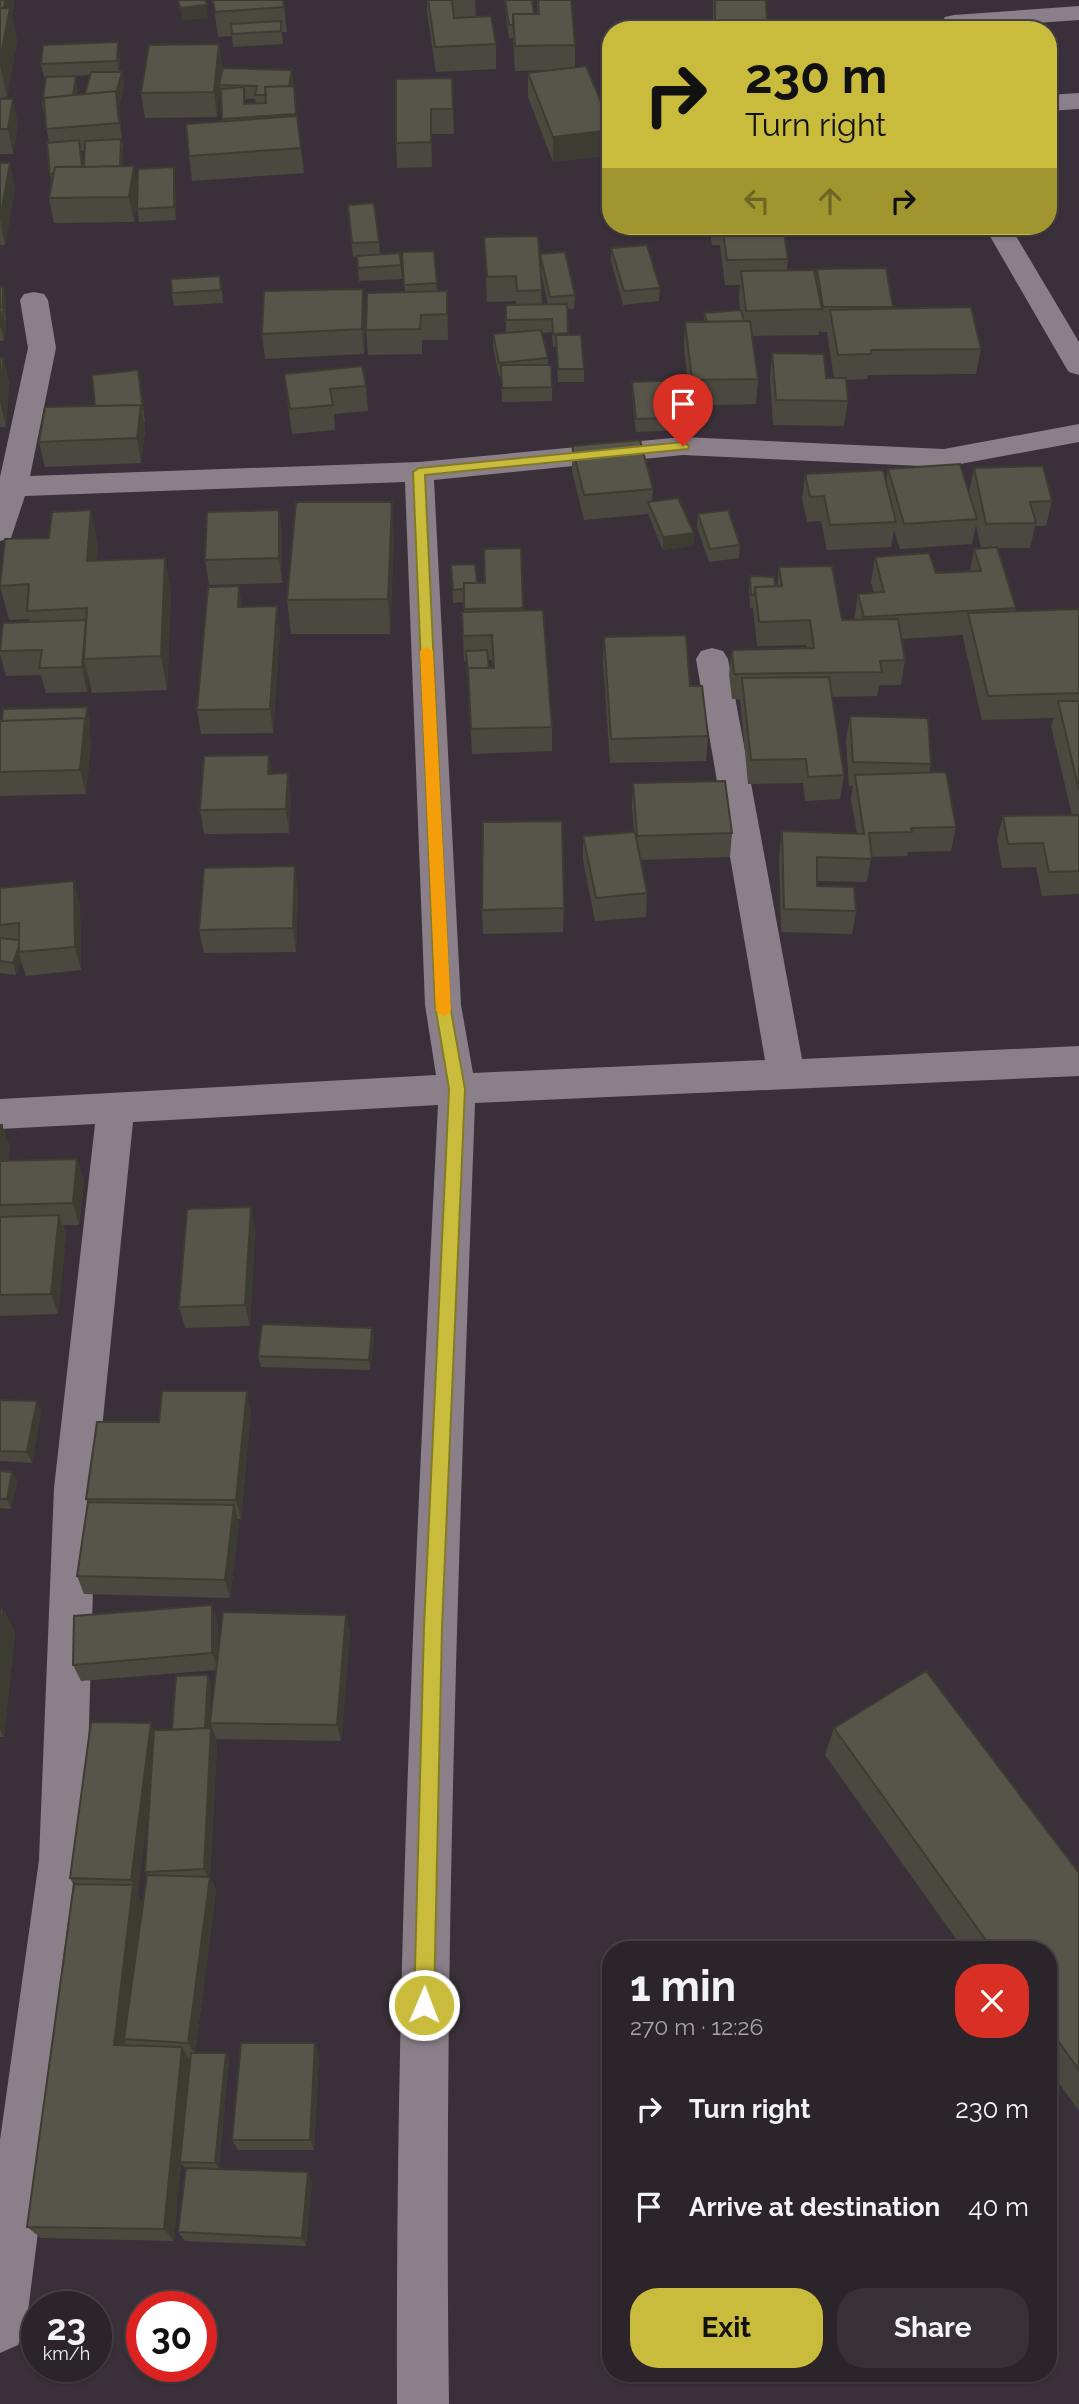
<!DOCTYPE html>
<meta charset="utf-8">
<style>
body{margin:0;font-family:Raleway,sans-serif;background:#383037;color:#f1f3f6;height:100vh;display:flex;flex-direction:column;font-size:26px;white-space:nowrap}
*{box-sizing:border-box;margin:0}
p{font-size:23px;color:#a6a4a9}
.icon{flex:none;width:38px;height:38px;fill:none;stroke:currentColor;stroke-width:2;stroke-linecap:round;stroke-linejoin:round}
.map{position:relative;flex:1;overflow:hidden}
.panel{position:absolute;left:602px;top:1941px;width:455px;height:441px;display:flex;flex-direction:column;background:#2c242b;border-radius:28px;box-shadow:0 2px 5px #0004,0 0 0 2px #484147}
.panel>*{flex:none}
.guide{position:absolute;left:602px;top:21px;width:455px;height:214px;border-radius:28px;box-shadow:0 2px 5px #0004,0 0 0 2px #484147;background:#c9bb3b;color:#111;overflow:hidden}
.speed{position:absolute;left:21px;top:2291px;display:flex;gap:14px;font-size:35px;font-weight:700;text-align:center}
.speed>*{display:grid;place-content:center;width:91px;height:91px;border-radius:50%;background:#2c242b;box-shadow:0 2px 5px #0004,0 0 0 2px #484147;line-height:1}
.speed small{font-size:18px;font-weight:400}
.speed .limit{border:10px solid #d22;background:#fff;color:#111}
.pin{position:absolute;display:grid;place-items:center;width:60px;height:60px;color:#fff;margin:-72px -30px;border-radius:50% 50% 50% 0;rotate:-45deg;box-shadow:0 0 7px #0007}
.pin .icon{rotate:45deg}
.me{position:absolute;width:77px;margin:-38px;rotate:1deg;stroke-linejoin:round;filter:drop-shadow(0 0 5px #0008)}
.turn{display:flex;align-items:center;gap:24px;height:147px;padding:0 28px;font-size:32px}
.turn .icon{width:91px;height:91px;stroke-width:2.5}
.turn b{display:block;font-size:49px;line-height:60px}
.lanes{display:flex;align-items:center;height:66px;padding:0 28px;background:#0003;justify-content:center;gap:35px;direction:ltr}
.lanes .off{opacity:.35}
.round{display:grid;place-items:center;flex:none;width:74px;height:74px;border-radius:28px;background:#383037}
.headline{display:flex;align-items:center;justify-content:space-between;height:119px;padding:0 28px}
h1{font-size:42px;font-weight:700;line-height:52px}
.cta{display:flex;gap:14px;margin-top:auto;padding:14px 28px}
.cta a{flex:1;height:80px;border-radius:28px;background:#c9bb3b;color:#111;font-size:28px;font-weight:700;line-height:80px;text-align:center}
.cta a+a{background:#383037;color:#f1f3f6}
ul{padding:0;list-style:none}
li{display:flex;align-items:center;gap:21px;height:98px;padding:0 28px}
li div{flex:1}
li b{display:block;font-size:26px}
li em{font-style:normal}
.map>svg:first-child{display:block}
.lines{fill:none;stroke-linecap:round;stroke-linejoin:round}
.minor{fill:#8b808a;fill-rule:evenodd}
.wall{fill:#4b493f;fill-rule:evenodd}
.shaded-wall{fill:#3d3c33}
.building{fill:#575549;stroke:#3d3c33;stroke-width:2}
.route{fill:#c9bb3b;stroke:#837a26;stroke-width:2}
.slow{fill:#f59e0b}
</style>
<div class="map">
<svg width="1079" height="2404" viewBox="0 0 1079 2404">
<rect width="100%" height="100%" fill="#3a3039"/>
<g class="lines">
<path class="minor" d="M1079,6V20L954,29L945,27L942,22L945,17L954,15Z
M1079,93V109L1048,111V95Z
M984,226H1010L1079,342V375L1069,372L1065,366Z
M34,292L44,294L48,300L56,348L30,476L419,462L683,437L944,449L1079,424V442L944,467L683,455L434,480L461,1005L473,1073L765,1060L696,659L701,651L712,648L723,651L728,659L802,1059L1079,1046V1076L475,1103C459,1537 443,1970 449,2404H397C395,1970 416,1538 438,1105L133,1122L96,1488L85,1860L26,2327L18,2345L0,2353V2140L39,1860L54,1488L95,1124L0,1129V1099L436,1075L425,1005L405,482L25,496L11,538L0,541V477L28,348L20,300L24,294Z"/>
</g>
<path class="wall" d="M0,0L14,3L12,16L17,42L7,97L0,98Z
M213,0L284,7L287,32H282L283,44L233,47L232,36L218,37Z
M427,0H475L476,17L496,44V69L436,72L427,12Z
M504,0H532L534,14H537V0H571L575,45V67L611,126V155L553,162L528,97V73L547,70L515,71L513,38H509Z
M713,0H766L767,20L766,30H713Z
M219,44L222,68L221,78L294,83L293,86L304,173L192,181L189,156L222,121L220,89L217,117L145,118L141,93ZM245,99H255L256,104H245Z
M120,55L119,72H122L124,85L119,107L123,148H122L123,166L138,189L174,167L175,180L176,220L139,222L137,209L138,194L134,222L54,223L49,198L52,182L50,174L49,143L45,117L42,104L46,77H44L41,64ZM90,75L85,94L77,95L78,89L74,76ZM81,151H85L84,167H83Z
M452,78L454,134H432V167L397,168L396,143Z
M0,99L18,124L13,154H0Z
M0,163L15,188L5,245H0Z
M349,218L379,242L380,254L400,253L402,279L359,281L357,256L353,257Z
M709,226H783L788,259L787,270L816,280L817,269L893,307L892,309L981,349L976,374L868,375L867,379L846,380L848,401L844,426L773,425L770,378L772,353L826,378H834L827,332H820L819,329V335L752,336L758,379L756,404L690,406L684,347L685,322H704V313L740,310L739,297L740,285H725L720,245H712Z
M484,237L540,268V254L575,295L574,309H567L568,335L584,369V382H558L556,347H553L552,332L542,333L548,358V365L552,387V401L502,402L501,376H499L493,347V334L506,333V305H516V301L487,302ZM540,268L548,304H542Z
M611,248L660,288L659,301L623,305L611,261Z
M434,251L437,292L447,291L448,340H422V354L368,355L366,330L405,292L402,252Z
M0,287L6,300V320H5L6,325L4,341H0Z
M222,289L223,303L174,306L172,293Z
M363,289L365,314L364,354L265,359L262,334Z
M0,358H3L9,383L6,427H0Z
M284,374L366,386L368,411L334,414L335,430L292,434Z
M632,382L688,417L687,430L636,432L632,395Z
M140,383L145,422H144L145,430L141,463L45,467L39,442L95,406Z
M572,446L653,489L652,501L694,533L693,546L663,550L648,514L584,520L572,471Z
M974,468L1052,501L1046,526H1035L1030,548H997L1016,608L1015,611L1079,609V894L1042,896L1036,867L1002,868L997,840L1003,816L1072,815L1051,726L1054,718L982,720L963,638V635L902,639L905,660L901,685H879L877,696L832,697L844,775L840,799L805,801L803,783L748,784L740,699H732L729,674L732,650L807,648L806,645L757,646L753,608H750L749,589L750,576L777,586L779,567L842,620H854L858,594L874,593L871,582L875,557L936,573L970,571L974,549L981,548L976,525L972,544L900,549L894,530L891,547L827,550L821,521L807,522L802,499L805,474L886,482L888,469L969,492Z
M279,510L282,534V583L209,585L205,560Z
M698,514L740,545L739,558L709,562L697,527Z
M394,536L390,634H291L287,600Z
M5,539L98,545L97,561L171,592L167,690L92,693L89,679L87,692L46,693L41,675L6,676L0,654V646L30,622L29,619L9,620L0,587Z
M521,548L523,610L552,727V751L472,754L467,661H464L462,612H464V602L453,603L451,565L477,583H485ZM488,660H492L493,668H489Z
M277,606L280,631L273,733L201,734L197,710Z
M604,637L690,686L708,736L706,761L610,763L603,662Z
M87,707L90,720L89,733L91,742L86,794L0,796V721Z
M850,716L931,764L929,773L956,827L951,851L908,852L907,856L871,857L867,882L817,881V886L856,911L852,934L781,932L779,855L782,831L857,834L851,799L853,786H849L846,741Z
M269,755L271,773L291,797L289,833L204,834L200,810Z
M633,783L732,833L730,857L640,860L647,893L646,917L595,921L583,860V836L634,832L632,807Z
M0,888L80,905L81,970L26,976L21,961L16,975L0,973Z
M298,890L296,952L204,953L199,930Z
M564,908L563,932L483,934L482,910Z
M0,1125H2L10,1147L8,1161L77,1159L84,1181L79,1225H63L66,1237L58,1314L0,1316Z
M255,1229L250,1326L185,1328L179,1307Z
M372,1328L374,1339L370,1370L261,1367L258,1356Z
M0,1400L37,1401L41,1411L32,1463L0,1461Z
M251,1410L241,1519H237L239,1524L230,1598L84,1594L77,1576L88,1505L86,1499L159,1422Z
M0,1471L12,1472L17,1482L11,1509L0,1508Z
M0,1609H3L15,1633L4,1737H0Z
M346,1615L350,1633L341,1741L216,1739L210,1723L216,1670L81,1681L73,1665L218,1623V1660Z
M208,1675L211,1683L209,1728L217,1744L210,1877L216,1891L195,2053H226L229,2059L219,2168L184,2167L181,2164L174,2241L41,2238L27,2227L73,1884L70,1878L172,1730ZM150,1796L145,1872L147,1875L143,1904L137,1894Z
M834,1728L1079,1873V2111L1048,2068V1950H964L825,1755Z
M319,2054L314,2150H238L232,2140Z
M312,2182L306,2246L185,2241L178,2232Z"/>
<path class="shaded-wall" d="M5,0H14V3L12,16L17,42L7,97L0,65L4,9Z
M207,5L208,18L182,21L180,8Z
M118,42L120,55L119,74L117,61Z
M219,44L222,68L217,117L214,92Z
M292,70L294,83L289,109L287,96Z
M122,72L124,85L119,107L123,148L116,94Z
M76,76L78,89L74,116L72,103Z
M13,99L18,124L13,154L8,129Z
M431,109L432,134V167L431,142Z
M611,130V155L553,162V137Z
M121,139L123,152L122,182L120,169Z
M10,163L15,188L5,245L0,219Z
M134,166L138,191L134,222L129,197Z
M174,167L175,180L176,220L174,207Z
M3,287L6,300V320L3,307Z
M363,289L365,314L364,354L362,329Z
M3,312L6,325L4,341L1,328Z
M3,358L9,383L6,427L0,402Z
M141,405L145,430L141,463L137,438Z
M392,502L394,536L390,634L388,599Z
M91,510L98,545L94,596L87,561Z
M279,510L282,534V583L279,558Z
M694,533L693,546L663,550V537Z
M165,558L171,592L167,690L161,656Z
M239,586L243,611L238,607Z
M277,606L280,631L273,733L270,709Z
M86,620L84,659L89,679L87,692L82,667Z
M87,707L90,720L89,733L91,742L86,794L80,770Z
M269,755L272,779L268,774Z
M288,773L291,797L289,833L286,809Z
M295,866L298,890L296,952L293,928Z
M74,881L80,905L81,970L75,947Z
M21,940L19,952L21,961L16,975L13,963Z
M2,1125L10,1147L5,1183L0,1169V1141Z
M77,1159L84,1181L79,1225L73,1203Z
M251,1207L255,1229L250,1326L245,1305Z
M59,1215L66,1237L58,1314L51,1294Z
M372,1328L374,1339L370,1370L369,1360Z
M247,1391L251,1410L241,1519L236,1500Z
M37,1401L41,1411L32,1463L27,1452Z
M12,1472L17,1482L11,1509L7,1499Z
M234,1505L239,1524L230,1598L225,1580Z
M212,1605L218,1623V1670L212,1653Z
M3,1609L15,1633L4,1737L0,1729V1635Z
M346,1615L350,1633L341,1741L337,1725Z
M208,1675L211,1683L208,1739L205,1730Z
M151,1723L157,1739L138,1894L131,1880Z
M211,1728L217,1744L210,1877L216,1891L195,2054L188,2043L210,1882L204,1869Z
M133,1885L143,1904L124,2039L126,2043L124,2060L114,2045Z
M315,2043L319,2054L314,2150L310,2140Z
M182,2047L191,2063L180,2162L181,2164L174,2241L164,2229Z
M226,2053L229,2059L219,2168L215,2163Z
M308,2172L312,2182L306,2246L302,2238Z"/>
<path class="building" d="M0,0H5L4,8H0Z
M178,0H205L207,5L180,8Z
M213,0H283L284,7L215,12Z
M428,0H452L454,18L491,16L496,44L435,47Z
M505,0H532L534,14H513V25H509Z
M538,0H571L575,45L515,46L513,14H539Z
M715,0H766L767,20H715Z
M0,8H10L0,61Z
M281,21V31L232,34L231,24Z
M118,42L117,61L41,64L43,45Z
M219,44L214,92L141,93L149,45Z
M586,66L611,126V130L553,137L528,73Z
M223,68L292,70L289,86L265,87L266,95H255L257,86L219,85Z
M91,72H122L116,94V91L85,94Z
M76,76L73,95L44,98V104H42L46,77Z
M452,78L453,109H431V142L396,143V79Z
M294,86L296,114L222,119L221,89L244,87V104L266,103L265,87Z
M116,91L119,123L46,129L44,98Z
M0,99H13L8,129H0Z
M297,116L301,148L189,156L186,124Z
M121,139L120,166L84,167L85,141Z
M79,140L82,167H55L53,174H50L47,143Z
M0,163H10L0,219Z
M134,166L129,197L49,198L55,167Z
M174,167V207L137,209L138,169Z
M374,203L379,242L352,243L348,205Z
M722,226H783L788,259L727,260Z
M538,236L542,290L517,291L516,276L487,277L484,237Z
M647,245L660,288L624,291L611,248Z
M434,251L437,283L404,285L402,252Z
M565,252L575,295L550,297L540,254Z
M400,253L401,265L358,268L357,256Z
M886,268L893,307H823L817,269Z
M814,270L822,309L746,311L741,271Z
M220,276L221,290L172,293L171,279Z
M0,287H3V307H0Z
M363,289L362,329L262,334L264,291Z
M447,291V314L421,315L420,329L366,330L367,293Z
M567,304L568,333L553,334L552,319L506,320V305Z
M971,307L981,349L871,350V354L838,355L830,310Z
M741,310L744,321L707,322L704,313Z
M0,312H3L0,328Z
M750,321L758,379L692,380L685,322Z
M541,330L548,358L499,363L493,334Z
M556,335H581L584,369H558Z
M772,353L824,354L826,378H846L848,401L776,400Z
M0,358H3L0,402Z
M501,365H551L552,387L502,388Z
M362,366L366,386L330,389L333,405L290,409L284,374Z
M138,370L143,409H141V405L95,406L92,375Z
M682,380L688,417L636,419L632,382Z
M141,405L137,438L39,442L45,407Z
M640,440L653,489L584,495L572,446Z
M960,464L977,519L904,524L888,469Z
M1043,466L1052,501L1030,502L1036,523L986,524L974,468Z
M883,470L896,522L830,525L824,496L810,497L805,474Z
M678,498L694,533L663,537L648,502Z
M296,502H392L388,599L287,600Z
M91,510L87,561L165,558L161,656L84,659L87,608L27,611L29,584L0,586L5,539L49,538L52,512Z
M279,510V558L205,560L207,512Z
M728,510L740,545L710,549L698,514Z
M997,547L1016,608L864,617L858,594L884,592L875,557L929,553L936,573L981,571L974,549Z
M521,548L523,608L464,609V583H485L484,549Z
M475,564L477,583H464V589L453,590L451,565Z
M832,566L842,620L898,619L905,660L880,661L882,672L734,674L732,650L814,648L810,620L759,622L755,587L782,586L779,567Z
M750,576L774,577L775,586L755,587L754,595H751Z
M239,586L238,607L277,606L270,709L197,710L208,587Z
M1079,609V693L988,696L968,613Z
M543,610L552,727L471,729L468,668H494L492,635L463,636L462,612Z
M86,620L82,667L39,668L42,650L0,651L3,623Z
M686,635L690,686H702L708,736L611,739L604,637Z
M487,650L489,668H468V677L466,651Z
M829,677L844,775L808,777L806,759L751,760L742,678Z
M1058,701H1079V790Z
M87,707L86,720L85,718L2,721L3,709Z
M850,716L928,718L931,764L853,762Z
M85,718L80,770L0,772V721Z
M269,755L268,774L288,773L286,809L200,810L204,756Z
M946,772L956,827L911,828L912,832L869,833L872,859L817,857V886L854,887L856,911L784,909L782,831L864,834L855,775Z
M725,781L732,833L637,836L633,783Z
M1079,815V871L1049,872L1043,843L1008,844L1003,816Z
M562,821L564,908L482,910L483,822Z
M635,832L647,893L596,898L583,836Z
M295,866L293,928L199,930L204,868Z
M74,881L75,947L19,952V923L0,925V888Z
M0,938L19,940V946L13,963L0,961Z
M0,1125H2L0,1141Z
M77,1159L73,1203L0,1205V1161Z
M251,1207L245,1305L179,1307L187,1209Z
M59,1215L51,1294L0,1295V1217Z
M262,1324L372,1328L369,1360L258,1356Z
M162,1391H247L236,1500L86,1499L97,1422H159Z
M0,1400L37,1401L27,1452L0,1451Z
M0,1471L12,1472L7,1499H0Z
M88,1502L234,1505L225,1580L77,1576Z
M212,1605V1653L73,1665L74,1616Z
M0,1609H3L0,1635Z
M223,1612L346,1615L337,1725L210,1723Z
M926,1671L1079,1873V2070L1048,2027V1950H993L834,1728Z
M208,1675L205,1728L172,1730L176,1676Z
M91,1722L151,1723L131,1880L70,1878Z
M211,1728L204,1869L145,1872L154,1730Z
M147,1875L210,1877L188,2043L124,2039Z
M74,1884L133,1885L114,2045L182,2047L164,2229L27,2227Z
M241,2043H315L310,2140H232Z
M191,2053H226L215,2163L180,2162Z
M186,2168L308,2172L302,2238L178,2232Z"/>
<path class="route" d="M683,442L689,446L688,449L425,475L450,1005L465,1089L442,1627L434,2005L431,2012L424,2015L417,2012L414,2005L424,1627L449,1089L435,1005L413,472L419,468Z"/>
<path class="slow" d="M427,647L433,651L451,1011L444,1017L436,1011L420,651Z"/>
</svg>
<div class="speed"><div>23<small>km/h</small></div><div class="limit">30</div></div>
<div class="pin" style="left:683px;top:446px;background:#d93025"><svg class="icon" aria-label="arrive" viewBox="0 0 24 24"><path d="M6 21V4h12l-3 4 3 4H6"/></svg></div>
<svg class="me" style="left:424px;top:2005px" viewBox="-20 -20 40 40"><circle r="17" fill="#c9bb3b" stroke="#fff" stroke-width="3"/><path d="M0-11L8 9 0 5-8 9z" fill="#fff"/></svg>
<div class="guide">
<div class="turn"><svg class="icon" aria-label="right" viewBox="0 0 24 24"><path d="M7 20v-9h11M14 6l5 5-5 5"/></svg><div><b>230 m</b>Turn right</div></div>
<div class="lanes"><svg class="icon off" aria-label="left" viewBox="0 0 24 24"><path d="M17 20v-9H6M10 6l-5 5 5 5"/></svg><svg class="icon off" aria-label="ahead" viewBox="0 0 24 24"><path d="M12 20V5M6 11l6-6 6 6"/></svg><svg class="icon" aria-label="right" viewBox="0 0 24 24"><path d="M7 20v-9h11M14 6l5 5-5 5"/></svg></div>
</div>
<section class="panel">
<div class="headline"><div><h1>1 min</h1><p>270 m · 12:26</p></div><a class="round" style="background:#d93025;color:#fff"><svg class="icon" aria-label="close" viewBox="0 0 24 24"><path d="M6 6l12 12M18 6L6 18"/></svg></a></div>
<ul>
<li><svg class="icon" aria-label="right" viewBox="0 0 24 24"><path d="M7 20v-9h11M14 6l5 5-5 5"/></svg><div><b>Turn right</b></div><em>230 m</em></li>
<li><svg class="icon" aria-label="arrive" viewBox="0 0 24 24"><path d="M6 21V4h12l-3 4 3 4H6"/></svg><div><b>Arrive at destination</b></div><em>40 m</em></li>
</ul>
<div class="cta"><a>Exit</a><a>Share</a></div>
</section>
</div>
